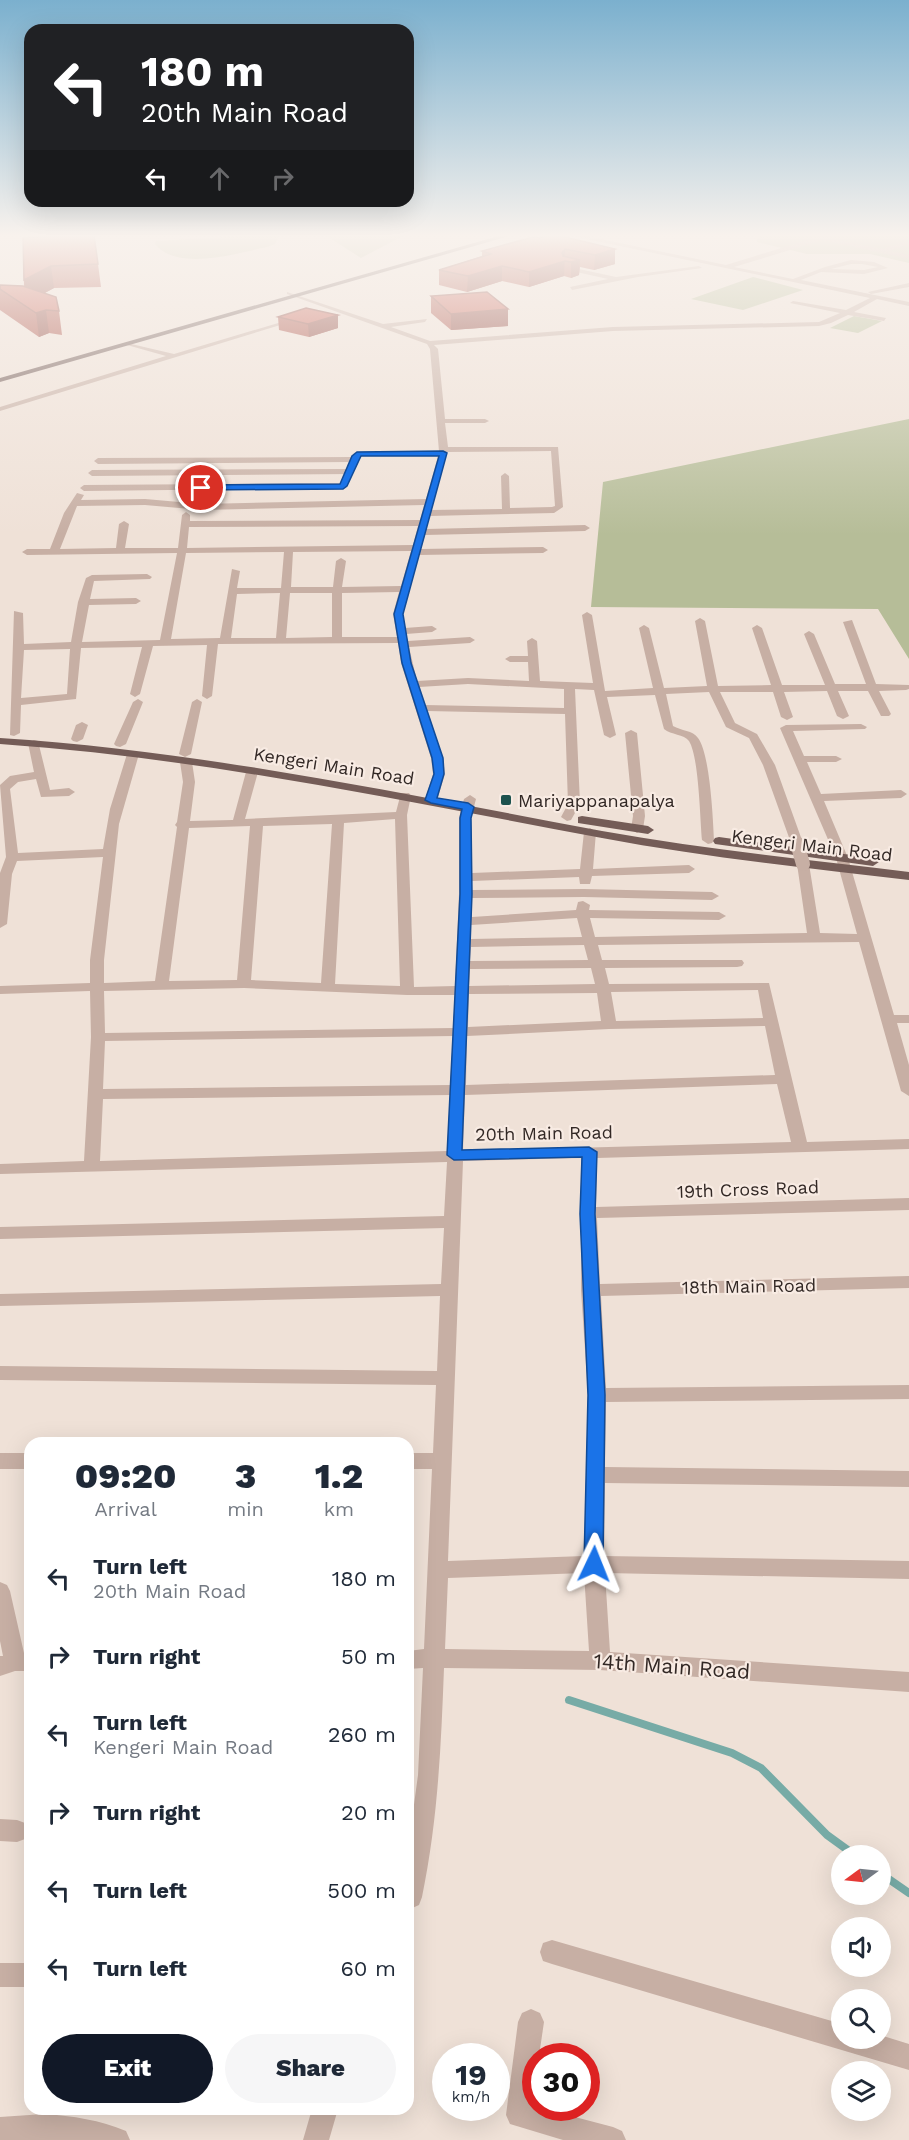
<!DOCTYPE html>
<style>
body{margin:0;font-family:"Work Sans",sans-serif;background:#f6f6f7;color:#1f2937;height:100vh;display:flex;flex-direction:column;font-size:22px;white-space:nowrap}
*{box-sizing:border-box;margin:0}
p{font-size:20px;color:#747a83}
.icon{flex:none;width:33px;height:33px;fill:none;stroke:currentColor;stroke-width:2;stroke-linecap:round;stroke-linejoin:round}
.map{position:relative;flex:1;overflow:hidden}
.drawer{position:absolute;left:24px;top:1437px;width:390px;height:678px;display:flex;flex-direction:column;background:#fff;border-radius:18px;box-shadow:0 6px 24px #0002}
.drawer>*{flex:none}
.hud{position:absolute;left:24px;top:24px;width:390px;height:183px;border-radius:18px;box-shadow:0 6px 24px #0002;background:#202124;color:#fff;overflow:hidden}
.needle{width:39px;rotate:255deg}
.fabs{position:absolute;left:831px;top:1845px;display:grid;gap:12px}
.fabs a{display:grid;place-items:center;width:60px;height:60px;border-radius:50%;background:#fff;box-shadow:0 6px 24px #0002;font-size:30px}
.speed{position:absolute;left:432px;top:2043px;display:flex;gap:12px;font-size:30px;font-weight:700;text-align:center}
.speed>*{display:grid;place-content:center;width:78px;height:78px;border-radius:50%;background:#fff;box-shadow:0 6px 24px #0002;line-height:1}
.speed small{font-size:15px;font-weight:400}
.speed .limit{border:9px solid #d22;background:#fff;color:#111}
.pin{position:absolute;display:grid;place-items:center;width:51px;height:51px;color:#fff;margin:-26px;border:3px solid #fff;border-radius:50%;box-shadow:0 2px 6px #0007}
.me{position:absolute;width:66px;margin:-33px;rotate:2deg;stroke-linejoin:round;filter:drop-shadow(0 0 4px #0008)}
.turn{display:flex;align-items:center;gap:21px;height:126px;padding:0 18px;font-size:27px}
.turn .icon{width:78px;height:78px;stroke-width:2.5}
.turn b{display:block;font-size:42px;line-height:51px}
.lanes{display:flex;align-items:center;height:57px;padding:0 18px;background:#0003;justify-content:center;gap:30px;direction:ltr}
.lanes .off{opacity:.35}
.eta{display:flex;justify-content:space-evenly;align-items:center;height:102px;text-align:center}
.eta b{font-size:36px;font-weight:800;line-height:42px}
.button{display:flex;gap:12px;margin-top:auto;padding:12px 18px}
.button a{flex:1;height:69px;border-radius:36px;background:#111827;color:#fff;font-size:24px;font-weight:800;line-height:69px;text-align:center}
.button a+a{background:#f6f6f7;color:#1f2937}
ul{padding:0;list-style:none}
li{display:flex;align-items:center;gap:18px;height:78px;padding:0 18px}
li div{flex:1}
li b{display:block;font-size:22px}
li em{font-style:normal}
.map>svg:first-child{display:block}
.green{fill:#b6bd98}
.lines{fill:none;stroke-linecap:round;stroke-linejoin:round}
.stream{stroke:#77aba6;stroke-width:8}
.minor{fill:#c7afa4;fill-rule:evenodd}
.major{fill:#745c57;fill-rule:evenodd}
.minor-bridge{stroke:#c7afa4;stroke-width:14}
.wall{fill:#a6453a}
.shaded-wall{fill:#873830}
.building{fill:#c15044;stroke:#873830;stroke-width:1.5}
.route{fill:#1a73e8;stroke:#114b97;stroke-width:1.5}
.poi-dot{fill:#1d524e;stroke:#f8ebe3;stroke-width:2}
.labels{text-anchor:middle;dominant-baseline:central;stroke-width:4.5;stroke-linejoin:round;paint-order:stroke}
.street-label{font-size:18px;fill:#322825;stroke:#f8ebe3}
.poi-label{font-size:18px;fill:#322825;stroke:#f8ebe3;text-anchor:start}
.near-street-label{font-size:21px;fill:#322825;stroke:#f8ebe3}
</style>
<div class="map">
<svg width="909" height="2140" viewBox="0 0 909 2140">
<rect width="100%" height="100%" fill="#efe1d7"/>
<path class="green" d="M262,235L279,236L275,244L267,247C238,253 177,272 155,244L156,241Z
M325,235H411L401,237L361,258Z
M758,235H909V263L870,254H807L757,242Z
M753,277L803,290L743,310L691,299Z
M854,316L882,321L858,333L830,328Z
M909,419V659L878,609L591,607L603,482Z"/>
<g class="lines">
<path class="stream" d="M569,1700L732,1753L761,1768L827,1835L856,1856
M880,1873L909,1893"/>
<path class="minor" d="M567,235H581L726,265L824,235H835L829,238L883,249L909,240V244L890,251L909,255V259L823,240L734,267L793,279L825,267L851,260L874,262L888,268L864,274L821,272L801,280L909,302V306L877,299L854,312L886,318L884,321L848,315L831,323L819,326L613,331L434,345L438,349L445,419H485L489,421L485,423H445L448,447H558L563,507L554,513L430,516L426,529L585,525L590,528L585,531L425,535L421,549L543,547L548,550L543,553L419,555L403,614L405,628L432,626L437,629L432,632L406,634L408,641L470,637L475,640L470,643L409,647L417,681L468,678L529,681L528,662H510L505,659L510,656H528L527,641L532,638L537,641L540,681L593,683L582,615L587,612L592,615L605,691L653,688L639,628L644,625L649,628L664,688L707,686L695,621L700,618L705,621L718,686L771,685L752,628L757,625L762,628L782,685H825L804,634L809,631L814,634L835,684H866L843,622L852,620L876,684L909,685V689L906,690L879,691L891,714L889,716H881L868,691H838L849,716L843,719L837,716L827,691L784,692L793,717L787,720L781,717L773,692H720L735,723L757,734L775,765L803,843L801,846L797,847L791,843L763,765L749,738L726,727L709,692L666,694L673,726C681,731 693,730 698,738C710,754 713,818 714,840L712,843L708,844L702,840C700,819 699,757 689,741C684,734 671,735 664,729L655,695L607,697L616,735L610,738L604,735L594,690L575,689L580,804L571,820L567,821L561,817L568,804L565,714L427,711L443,758L445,774L437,800L431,804L427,803L425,800L433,774L431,758L401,663L398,643L218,644L212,696L207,699L202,696L207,645L153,646L140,694L135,697L130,694L142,647L81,648L76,699L21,705L20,733L14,736L10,735L14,611L23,613L24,644L71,642L78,602L86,578L92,575L147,574L152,577L150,579L94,581L90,599L136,598L141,601L136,604L89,605L82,642L160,640L177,553L27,555L22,552L27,549H50L64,513L77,493L84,495L81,500L145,499L202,504L426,499L438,456H362L351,469L347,466L349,462L98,464L94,461L98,458L352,457L360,452L439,451L430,349L427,344L287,294V292L383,324L427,319L425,322L391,327L430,341L613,327L819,322L840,313L790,303L793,301L846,310L870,298ZM851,264H862L878,267L864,270L831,269ZM551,451L555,506L552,507L510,508L509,476L505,473L501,476L502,509L431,510L447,452ZM145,505L202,510L424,505L420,520L190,521V515L186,512L182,515L178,548H125L129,524L124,521L119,524L116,548L60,549L77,506ZM418,526L413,545L187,548L189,527ZM411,551L401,586L342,587L346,561L341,558L336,561L333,587H291L293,552ZM284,552L281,588H237L240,571L232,569L220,638L171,639L186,553ZM399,592L393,614L397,637H342V593ZM280,593L276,638H231L237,594ZM290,593H332V637L286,638ZM70,649L67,694L21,698L24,650ZM468,684L564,689V708L425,705L419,687Z
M565,266L616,277L699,266L702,268L638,277L572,290L570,287L608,279L563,269Z
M909,283V287L871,294L868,292Z
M295,318L300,319L0,411V407L166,356L127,345V343L174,354Z
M349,469L352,470V474L92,476L88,473L92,470Z
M343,483L347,486L346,488L84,491L80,488L84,485Z
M138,699L143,702L126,744L120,747L116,746L114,744L133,702Z
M197,699L202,702L191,754L185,757L179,754L192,702Z
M82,722L88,725L83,739L77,742L73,741L71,739L76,725Z
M861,724L867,727L865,729L793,731L804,756H836L842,759L836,762H807L821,794L901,790L907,794L901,798L824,801L848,858L894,1015H909V1023H897L909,1065V1096L901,1091L859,942L598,945L602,960H742L744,963L742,966L737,967L605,968L609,984L769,983L807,1142L909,1139V1149L597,1158L596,1207L909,1198V1210L597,1218L600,1284L909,1276V1288L601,1296L606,1388L909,1385V1399L606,1402L605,1467L909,1471V1487L605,1483L604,1556L909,1561V1579L605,1573L610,1652L909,1672V1692L600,1670L444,1668C441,1747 438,1819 422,1897L419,1905L408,1910V1849L418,1775L423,1668L408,1669V1651L424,1649L432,1469H408V1453H433L436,1385L0,1380V1366L437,1371L440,1296L0,1306V1294L441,1284L444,1228L0,1239V1227L444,1216L447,1162L0,1174V1164L84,1161L91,1037L90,991L0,994V986L90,983V960L103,857L17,861L12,874L7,924L0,928V873L6,857L0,785L10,776L34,772L28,743L34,740L38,741L50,790L69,788L75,792L69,796L41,797L36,779L18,782L10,789L18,853L103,849L110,809L127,754L133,751L139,754L119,824L104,960V983L155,981L177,827L175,825L177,822L183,782L180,762L182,760L186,759L192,762L195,782L190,821L233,820L246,772L252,768L258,772L245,819L396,812L401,793H409L411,796L407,815L414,987L455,986L459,894V818L464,799L470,795L476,799L471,818L472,873L580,869L584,832L590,828L596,832L593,869L689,865L695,869L689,873L592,876L590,884H580L579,877L472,881V890L584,889L712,892L719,896L712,900L584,897L472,898V917L576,910L578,902L583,901L590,905L589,910L719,912L726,916L719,920L590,918L595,937L807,933L797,864L803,860L809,864L820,933L857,934L836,858L780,728L786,725ZM395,819L400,986L335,984L344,823ZM332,824L321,983L251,980L263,826ZM250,826L237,980L169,981L189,828ZM577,918L582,937L471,939V925ZM584,945L588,960L470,961L471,947ZM591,968L595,984L469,986L470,969ZM244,988L407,995H455L453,1028L105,1033L104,991ZM758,990L763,1018L616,1021L611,992ZM597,993L601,1021L468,1027L469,994ZM765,1026L775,1075L466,1085L467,1036L609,1029ZM453,1036L450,1085L103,1089L105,1041ZM777,1084L791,1142L463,1151L465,1095ZM450,1095L447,1151L100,1161L103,1099ZM581,1158V1290L588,1395L584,1556L448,1561L463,1161ZM584,1573L589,1651L445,1649L448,1578Z
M631,730L637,733L645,816L643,829L637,833L631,829L633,816L625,733Z
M0,1453H30V1469H0Z
M0,1582L7,1585L10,1591L24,1653H30V1671H15L0,1676V1656H3L0,1641Z
M0,1819L17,1820L25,1823L29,1831L25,1839L17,1842L0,1841Z
M552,1940L842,2024V2038H880V2035L909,2044V2070L552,1964L543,1961L540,1952L543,1943Z
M0,1963H30V1987H0Z
M531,2009L540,2013L544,2022L539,2056H536L533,2106L613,2127L622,2131L626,2140H563L510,2124L506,2115L518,2022L522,2013Z
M312,2109H338L329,2140H303Z
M44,2114C73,2116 100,2120 126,2131L130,2140H0V2117Z"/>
<path class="major" d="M502,235H513L0,382V378Z
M0,738C203,751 403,794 602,831C703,849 807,860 909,872V880C807,868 703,857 602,838C403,801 203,758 0,744Z
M582,816L648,826L654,830L648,834L578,823V817Z
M719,837L873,858L879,862L873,866L715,844L713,841L715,838Z"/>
<path class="minor-bridge" d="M797,843L803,864"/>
</g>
<path class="wall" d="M533,237L615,249V264L594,270L580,267L579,275L571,278L564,276L529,287L502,281L467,292L439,285V270L482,256V251Z
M23,238L98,264L101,287L54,288L45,293L59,311L62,335L49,333L39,337L0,310V285L24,286Z
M431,296L508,309V326L451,330L431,313Z
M338,315V328L309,337L279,330L278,317Z"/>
<path class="shaded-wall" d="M565,249L564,276L529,287V272L562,253Z
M615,249V264L594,270L595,255Z
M580,260L579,275L571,278V262Z
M51,266L54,288L27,302L24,280Z
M502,266V281L467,292L468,276Z
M508,309V326L451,330V314Z
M46,310L49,333L39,337L36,313Z
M338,315V328L309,337L308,324Z"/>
<path class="building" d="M72,235H94L98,264L51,266L24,280L23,238Z
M548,235H557L615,249L595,255L565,249L562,253L563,256L580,260L571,262L565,261L529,272L502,266L468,276L439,270L491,254L482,251L533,237L540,238Z
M0,285L23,286L56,297L59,311L46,310L36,313L0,289Z
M487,292L508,309L451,314L431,296Z
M306,308L338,315L308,324L278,317Z"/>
<linearGradient id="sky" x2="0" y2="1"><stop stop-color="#7bb0ce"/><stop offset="0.44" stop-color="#f8f2ed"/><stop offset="1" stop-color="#f8f2ed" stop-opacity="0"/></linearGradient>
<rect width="909" height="535" fill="url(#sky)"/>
<path class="route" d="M443,451L447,453L403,614L411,663L443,758L444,774L437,798L468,803L474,807L471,818L472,894L462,1150L589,1147L597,1152L595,1214L605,1395L603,1564L600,1570L594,1572L587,1570L584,1564L588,1395L580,1214L582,1157L454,1160L447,1155L460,894V818L462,809L431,803L425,800L434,774L432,758L402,663L394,614L439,456H361L347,486L343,489L201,490L197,488L201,485L340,484L352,456L357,452Z"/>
<rect class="poi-dot" x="500" y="794" width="12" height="12" rx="3"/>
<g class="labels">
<g class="street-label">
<text transform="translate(334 766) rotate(9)">Kengeri Main Road</text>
<text transform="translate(812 845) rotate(7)">Kengeri Main Road</text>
<text transform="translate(544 1133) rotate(-1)">20th Main Road</text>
<text transform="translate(748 1189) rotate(-2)">19th Cross Road</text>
<text transform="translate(749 1286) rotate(-1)">18th Main Road</text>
</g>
<g class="poi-label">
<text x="518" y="800">Mariyappanapalya</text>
</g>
<g class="near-street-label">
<text transform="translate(672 1666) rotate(4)">14th Main Road</text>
</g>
</g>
</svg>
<div class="fabs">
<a><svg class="needle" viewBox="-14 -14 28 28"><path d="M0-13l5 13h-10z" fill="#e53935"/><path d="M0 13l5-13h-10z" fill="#747a83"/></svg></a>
<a><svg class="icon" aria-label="sound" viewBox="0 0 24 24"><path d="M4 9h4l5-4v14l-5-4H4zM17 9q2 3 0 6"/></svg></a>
<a><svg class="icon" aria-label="search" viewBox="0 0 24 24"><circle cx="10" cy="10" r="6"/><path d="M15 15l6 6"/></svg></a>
<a><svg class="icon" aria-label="layers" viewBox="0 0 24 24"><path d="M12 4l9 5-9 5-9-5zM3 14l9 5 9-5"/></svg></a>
</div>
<div class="speed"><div>19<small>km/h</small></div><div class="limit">30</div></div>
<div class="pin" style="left:201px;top:488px;background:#d93025"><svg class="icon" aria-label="arrive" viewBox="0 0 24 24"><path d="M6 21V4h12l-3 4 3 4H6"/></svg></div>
<svg class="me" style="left:594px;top:1564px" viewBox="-20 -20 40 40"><path d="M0-17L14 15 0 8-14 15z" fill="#1a73e8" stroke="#fff" stroke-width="4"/></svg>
<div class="hud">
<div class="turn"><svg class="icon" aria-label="left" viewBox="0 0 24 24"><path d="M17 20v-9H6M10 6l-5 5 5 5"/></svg><div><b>180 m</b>20th Main Road</div></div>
<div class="lanes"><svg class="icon" aria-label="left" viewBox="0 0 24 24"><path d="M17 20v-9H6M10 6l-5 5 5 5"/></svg><svg class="icon off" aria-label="ahead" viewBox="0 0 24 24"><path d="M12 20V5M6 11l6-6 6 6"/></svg><svg class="icon off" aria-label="right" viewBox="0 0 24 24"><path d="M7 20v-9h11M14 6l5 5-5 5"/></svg></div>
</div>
<section class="drawer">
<div class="eta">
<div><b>09:20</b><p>Arrival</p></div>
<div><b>3</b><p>min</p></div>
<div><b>1.2</b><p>km</p></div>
</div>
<ul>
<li><svg class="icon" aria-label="left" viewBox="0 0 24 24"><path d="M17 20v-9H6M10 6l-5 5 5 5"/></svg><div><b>Turn left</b><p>20th Main Road</p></div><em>180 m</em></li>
<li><svg class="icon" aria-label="right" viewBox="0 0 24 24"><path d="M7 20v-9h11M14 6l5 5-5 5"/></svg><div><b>Turn right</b></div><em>50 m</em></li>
<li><svg class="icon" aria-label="left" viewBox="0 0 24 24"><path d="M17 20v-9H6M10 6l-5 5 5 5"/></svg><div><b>Turn left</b><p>Kengeri Main Road</p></div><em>260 m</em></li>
<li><svg class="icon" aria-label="right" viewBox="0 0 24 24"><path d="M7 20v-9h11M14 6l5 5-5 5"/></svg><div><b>Turn right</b></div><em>20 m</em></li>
<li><svg class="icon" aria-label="left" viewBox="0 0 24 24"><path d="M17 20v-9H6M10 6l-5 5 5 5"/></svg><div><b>Turn left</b></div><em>500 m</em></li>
<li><svg class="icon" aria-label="left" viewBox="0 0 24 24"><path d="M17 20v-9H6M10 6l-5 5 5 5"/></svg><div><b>Turn left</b></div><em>60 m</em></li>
</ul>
<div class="button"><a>Exit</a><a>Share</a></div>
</section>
</div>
